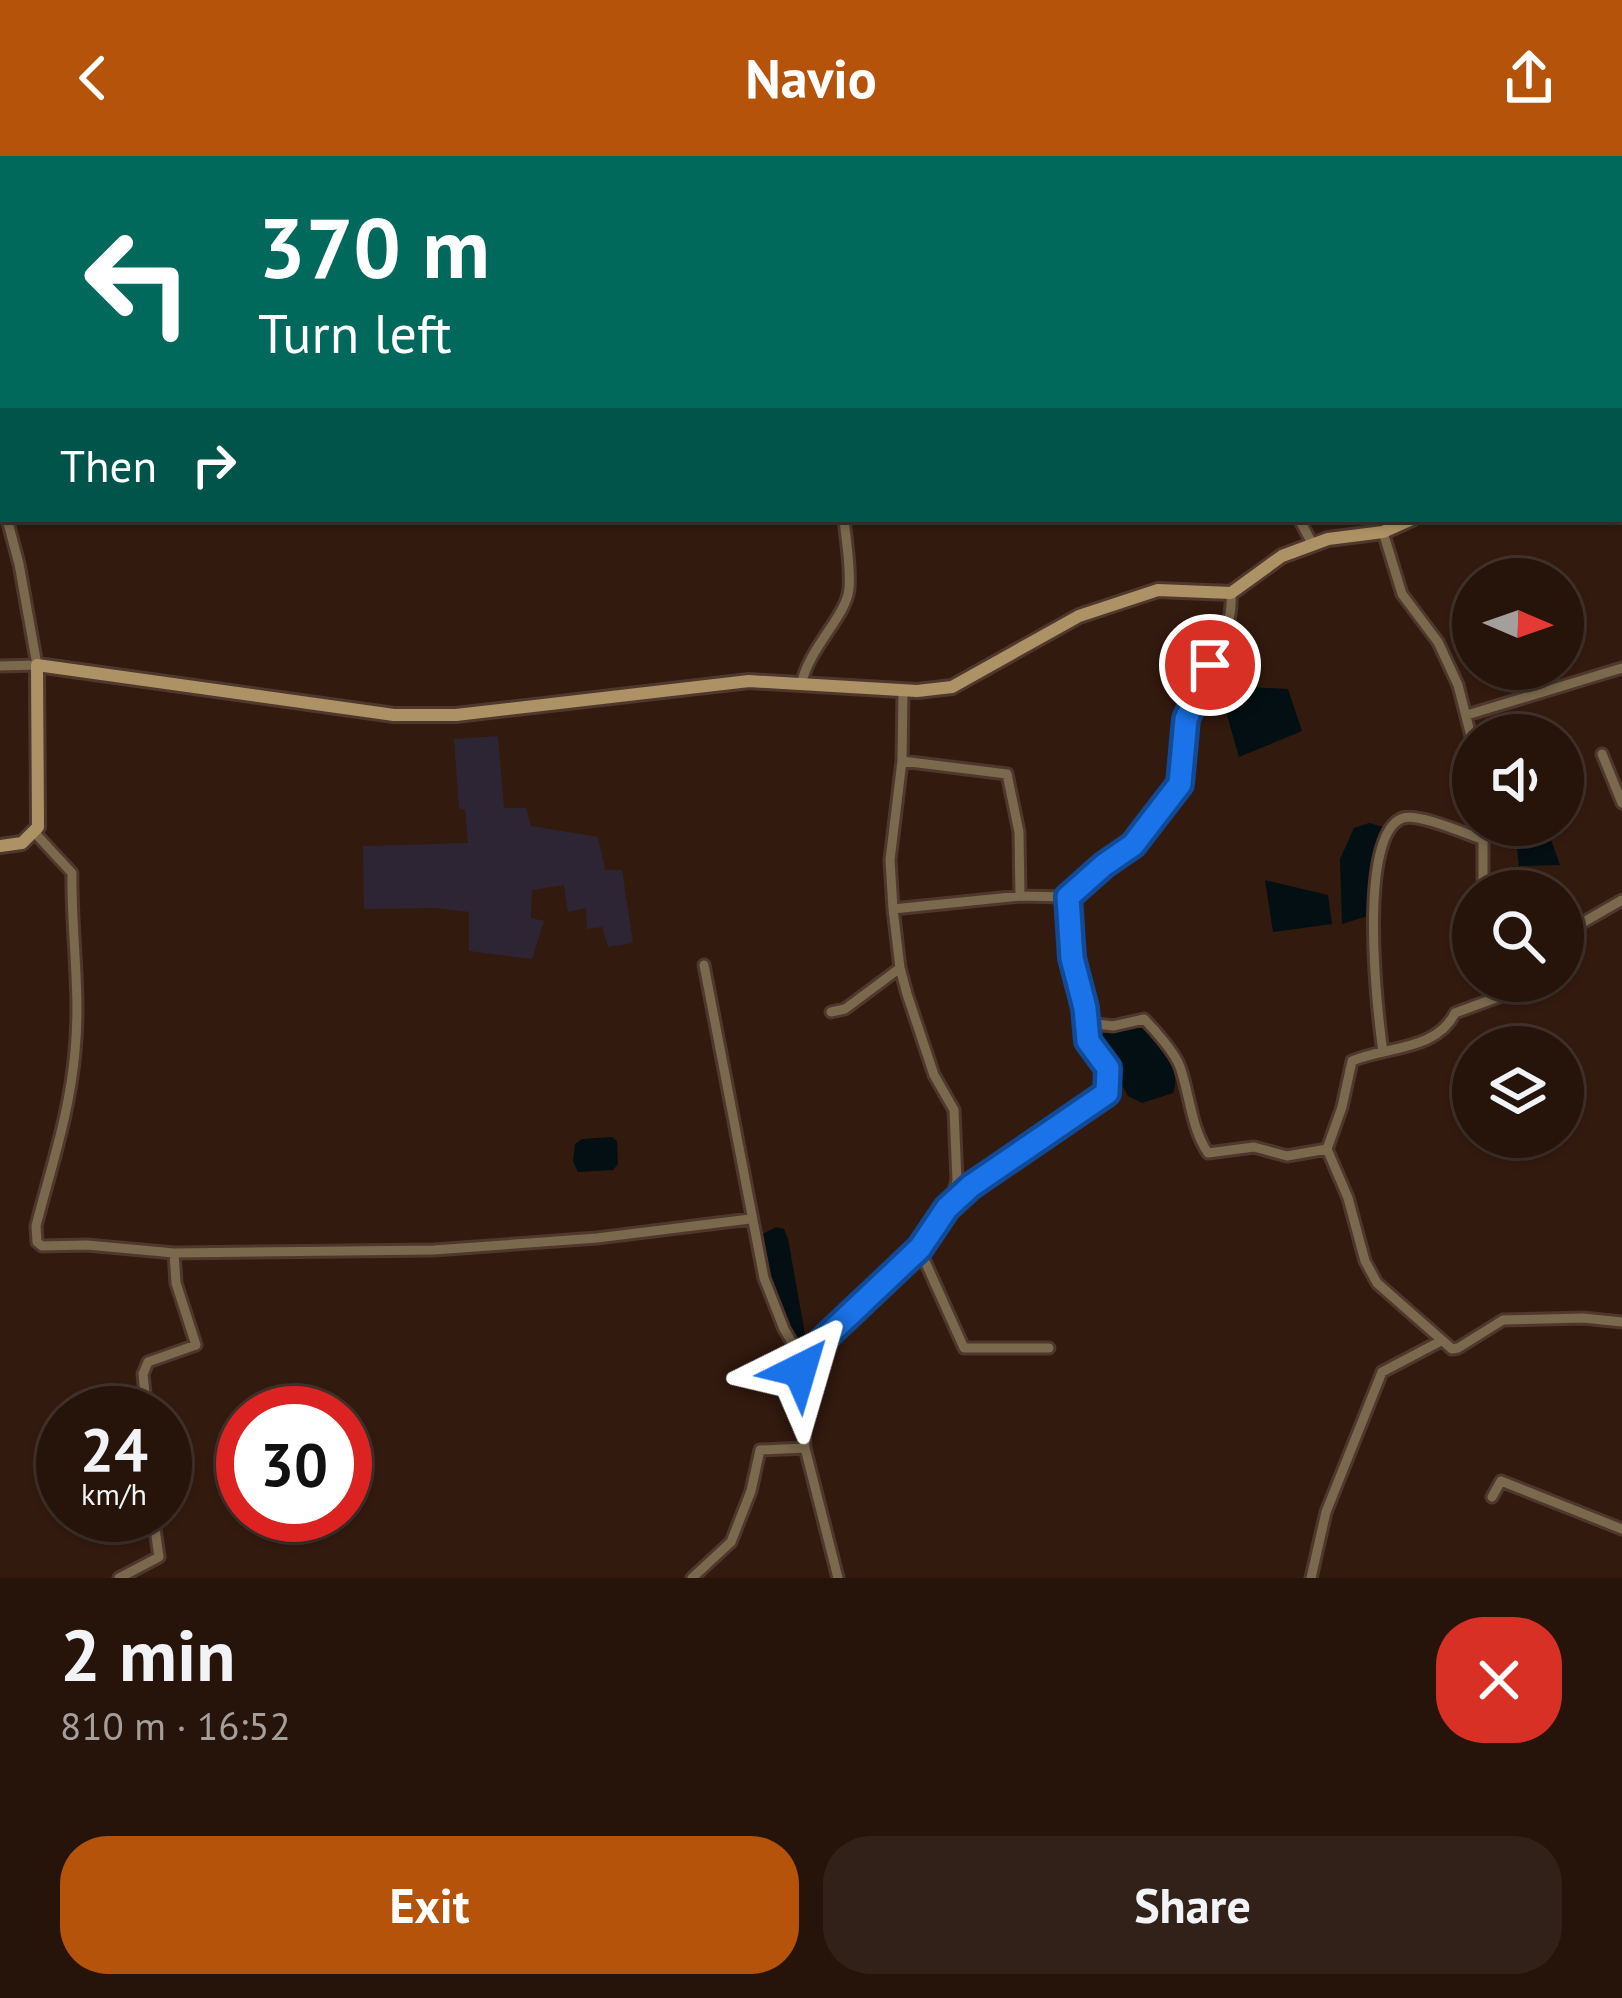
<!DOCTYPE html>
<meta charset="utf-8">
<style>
body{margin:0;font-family:"PT Sans",sans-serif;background:#322119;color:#f1f3f6;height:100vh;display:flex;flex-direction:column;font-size:45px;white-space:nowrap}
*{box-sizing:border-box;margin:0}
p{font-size:39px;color:#a49e9d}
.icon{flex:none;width:66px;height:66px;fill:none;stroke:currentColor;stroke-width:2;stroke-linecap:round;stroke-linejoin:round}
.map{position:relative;height:1422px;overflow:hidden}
.side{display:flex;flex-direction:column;background:#26140b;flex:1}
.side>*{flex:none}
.hud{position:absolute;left:0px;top:0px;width:1623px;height:366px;box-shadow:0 3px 9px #0004,0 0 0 3px #42332c;background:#00695c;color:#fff;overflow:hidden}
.needle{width:78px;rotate:92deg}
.tools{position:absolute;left:1452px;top:402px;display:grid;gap:24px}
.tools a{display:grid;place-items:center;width:132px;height:132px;border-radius:50%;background:#26140b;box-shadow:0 3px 9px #0004,0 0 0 3px #42332c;font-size:60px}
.speed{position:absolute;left:36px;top:1230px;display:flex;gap:24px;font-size:60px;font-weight:700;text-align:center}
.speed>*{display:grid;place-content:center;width:156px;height:156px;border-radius:50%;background:#26140b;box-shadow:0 3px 9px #0004,0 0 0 3px #42332c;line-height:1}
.speed small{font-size:30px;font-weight:400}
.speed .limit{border:18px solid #d22;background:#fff;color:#111}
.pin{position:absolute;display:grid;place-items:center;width:102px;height:102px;color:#fff;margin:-51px;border:6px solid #fff;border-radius:50%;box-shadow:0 3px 12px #0007}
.me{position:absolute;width:132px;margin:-66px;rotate:40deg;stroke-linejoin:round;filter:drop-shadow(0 0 9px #0008)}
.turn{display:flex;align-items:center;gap:42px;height:252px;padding:0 60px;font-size:54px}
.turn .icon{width:156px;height:156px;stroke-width:2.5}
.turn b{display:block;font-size:84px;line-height:102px}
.then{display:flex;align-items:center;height:114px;padding:0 60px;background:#0003;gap:24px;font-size:45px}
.round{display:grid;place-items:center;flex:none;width:126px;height:126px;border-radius:48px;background:#322119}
.overview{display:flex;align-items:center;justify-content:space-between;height:204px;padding:0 60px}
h1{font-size:72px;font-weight:700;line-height:90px}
.button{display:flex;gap:24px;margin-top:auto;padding:24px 60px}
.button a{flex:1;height:138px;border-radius:48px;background:#b45309;color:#fff;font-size:48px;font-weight:700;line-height:138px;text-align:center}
.button a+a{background:#322119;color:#f1f3f6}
header{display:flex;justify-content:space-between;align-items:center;height:156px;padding:0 60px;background:#b45309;color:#fff;font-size:54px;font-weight:700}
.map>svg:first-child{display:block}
.industrial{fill:#2d2534}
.water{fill:#030f12}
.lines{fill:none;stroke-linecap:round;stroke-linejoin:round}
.street-casing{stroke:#4f372d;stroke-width:15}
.secondary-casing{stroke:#4f372d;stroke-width:18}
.street{stroke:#7a694d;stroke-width:9}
.secondary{stroke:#ad9265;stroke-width:12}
.route-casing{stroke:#114b97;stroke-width:30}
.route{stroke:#1a73e8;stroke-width:21}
</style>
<header><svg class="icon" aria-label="back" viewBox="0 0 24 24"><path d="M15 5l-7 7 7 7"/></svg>Navio<svg class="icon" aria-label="share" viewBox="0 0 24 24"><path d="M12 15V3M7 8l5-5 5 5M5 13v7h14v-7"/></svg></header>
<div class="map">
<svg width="1622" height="1422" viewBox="0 0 1622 1422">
<rect width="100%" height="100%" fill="#331a0f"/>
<path class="industrial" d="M498,580L504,652H526L531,670L598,681L605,714H622L633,787L608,791L602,771L587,773L586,752L568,756L564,729L532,734L531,762L544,765L532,803L469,795V756L436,752L364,753L363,690L468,687L465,654L459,652L454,583Z"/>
<path class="water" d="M1206,529L1288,533L1302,575L1239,601L1223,545L1201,546L1200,534Z
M1369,667L1383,671L1373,713L1371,759L1342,768L1340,703L1354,672Z
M1551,684L1560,709L1519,710L1516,685Z
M1265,724L1328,739L1332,768L1273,776Z
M1130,869H1141C1158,888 1183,910 1173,937L1142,947L1128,940L1098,884L1100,879Z
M612,981L617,985L618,1008L613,1014L578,1016L573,1005L575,988L582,983Z
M776,1071L784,1073L788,1083L805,1178L802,1188L794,1190C775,1164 747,1115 755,1082Z"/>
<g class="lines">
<g class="street-casing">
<path id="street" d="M1008,0L1009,3
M26,3L27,0
M0,87L3,74
M0,336L3,348
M1299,363L1313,389
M1383,376L1402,438L1438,486L1458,529L1473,588
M0,510L37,509L19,408L7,363
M801,529C809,491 846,461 849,433C851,410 846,385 844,363
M903,536L902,605L890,704L893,753L900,812L907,838L934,919L954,954L957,1025L951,1045
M1467,559L1622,512
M1602,598L1622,647
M902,605L1007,618L1019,676L1020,740
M1483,669V735
M35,677L72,717C71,776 81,836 75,895C70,956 51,1011 36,1070L37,1086L42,1090L87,1089L174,1097L434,1094L597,1082L750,1063
M893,753L1020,740L1068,741
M1563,784L1582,767L1622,744
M704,809L764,1122L784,1173L803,1205
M1527,825L1523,832L1455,857C1436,895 1387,890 1352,905L1342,951L1327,993L1348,1042L1365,1105L1377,1127L1452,1193L1458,1192L1503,1164L1583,1162L1622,1166
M1085,852L1097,868L1113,870L1144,863C1155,874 1175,897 1180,911C1190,939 1191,972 1208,997L1254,991L1287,1000L1327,993
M831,856L845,853L900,812
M1383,896C1377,855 1357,677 1403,662C1419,657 1466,678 1484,684
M919,1092L964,1192H1049
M147,1257L143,1218L148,1206L196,1189L176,1127L174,1097
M1492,1341L1501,1325L1622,1373
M119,1422L159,1401L153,1359
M692,1422L731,1386L751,1335L760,1294L805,1292
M838,1422L805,1292L801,1209L919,1092L947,1052L972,1030L1107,937L1108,912L1088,885L1085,852L1072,802L1068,741C1104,710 1169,670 1182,622C1189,594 1184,567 1194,540C1208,503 1234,479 1231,437
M1311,1422L1326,1356L1382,1216L1439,1186"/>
</g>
<g class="secondary-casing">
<path id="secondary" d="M1591,0V3
M1620,342L1622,343
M0,690L22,687L38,671L37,509L394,559H456L749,525L917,535L952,531L1079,460L1158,434L1231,437L1282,400L1328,383L1383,376L1412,363"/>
</g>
<use href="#street" class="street"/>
<use href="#secondary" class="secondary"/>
</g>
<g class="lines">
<g class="route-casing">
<path id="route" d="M800,1214L803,1205L829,1178L920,1092L947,1052L971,1030L1107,937L1108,912L1088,885L1085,852L1072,802L1068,741L1104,709L1133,689L1180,628L1186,563L1210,509"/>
</g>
<use href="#route" class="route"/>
</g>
</svg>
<div class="tools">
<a><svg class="needle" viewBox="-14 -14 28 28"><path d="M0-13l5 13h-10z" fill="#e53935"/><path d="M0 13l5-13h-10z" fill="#a49e9d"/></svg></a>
<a><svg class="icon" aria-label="sound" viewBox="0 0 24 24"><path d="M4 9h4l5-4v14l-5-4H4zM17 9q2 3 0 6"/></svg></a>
<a><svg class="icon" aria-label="search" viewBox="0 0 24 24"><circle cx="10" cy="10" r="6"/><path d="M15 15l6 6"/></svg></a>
<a><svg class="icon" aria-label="layers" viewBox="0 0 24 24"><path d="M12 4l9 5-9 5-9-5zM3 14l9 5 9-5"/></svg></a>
</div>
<div class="speed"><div>24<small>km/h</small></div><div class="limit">30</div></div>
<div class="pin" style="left:1210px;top:509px;background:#d93025"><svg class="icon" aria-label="arrive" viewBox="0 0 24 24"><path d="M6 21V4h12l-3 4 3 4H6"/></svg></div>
<svg class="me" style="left:800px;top:1214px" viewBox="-20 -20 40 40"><path d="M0-17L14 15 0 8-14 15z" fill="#1a73e8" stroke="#fff" stroke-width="4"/></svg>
<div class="hud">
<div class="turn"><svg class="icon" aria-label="left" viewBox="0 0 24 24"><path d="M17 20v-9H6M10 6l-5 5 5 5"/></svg><div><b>370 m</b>Turn left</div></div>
<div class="then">Then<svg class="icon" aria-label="right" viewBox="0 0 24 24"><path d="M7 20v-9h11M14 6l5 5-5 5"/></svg></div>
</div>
</div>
<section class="side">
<div class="overview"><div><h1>2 min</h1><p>810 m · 16:52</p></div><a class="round" style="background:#d93025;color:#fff"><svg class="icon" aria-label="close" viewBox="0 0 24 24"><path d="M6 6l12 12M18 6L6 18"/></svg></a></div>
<div class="button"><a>Exit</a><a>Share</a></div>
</section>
